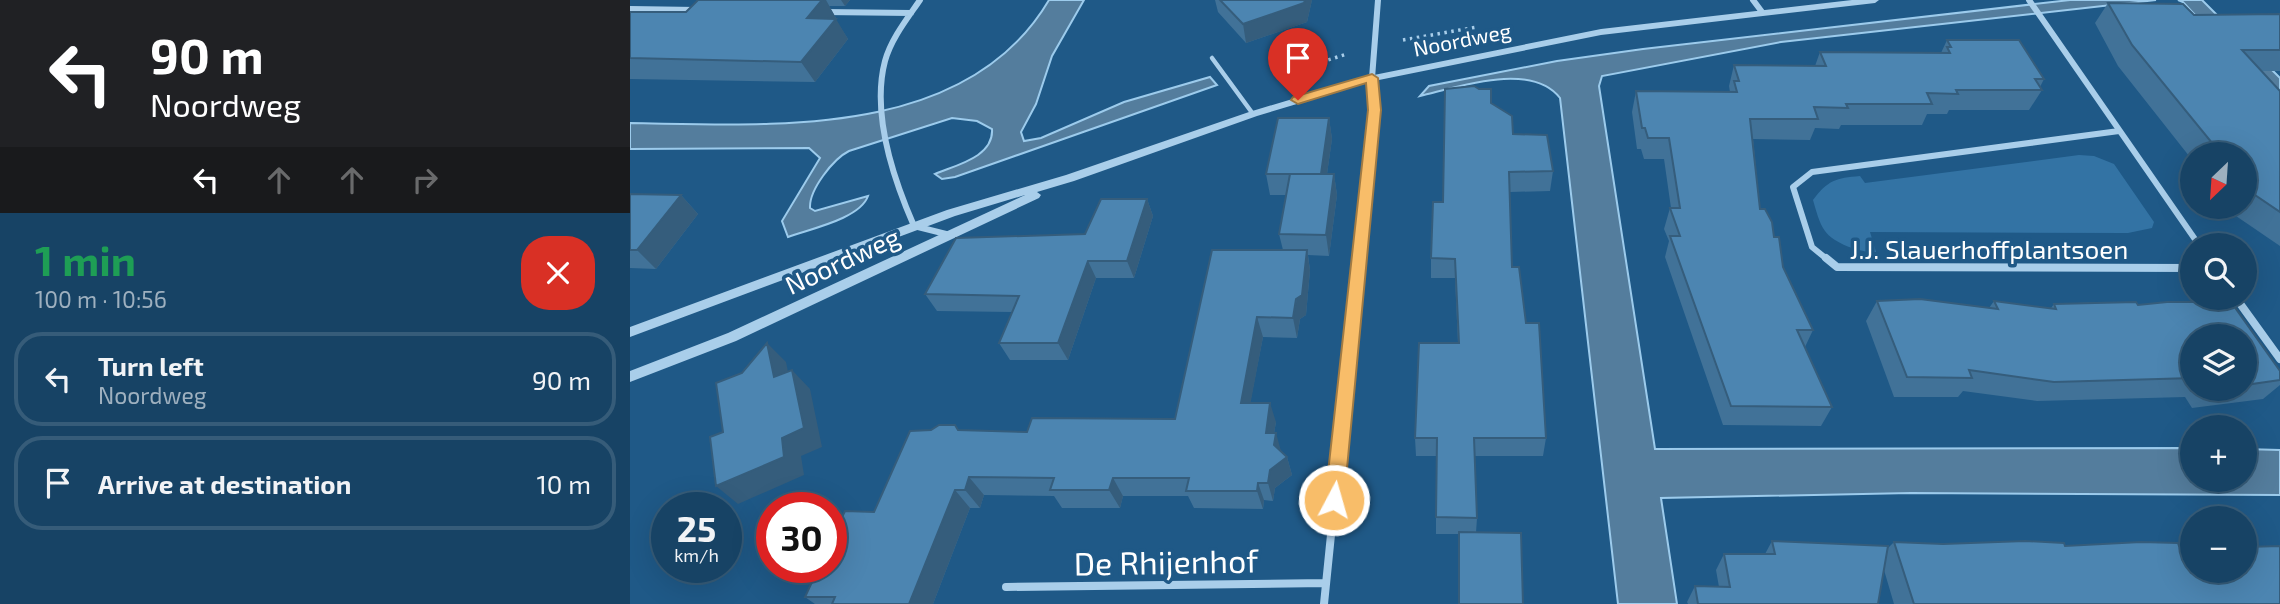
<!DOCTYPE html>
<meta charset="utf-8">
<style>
body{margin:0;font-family:"Exo 2",sans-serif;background:#244e6e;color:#f1f3f6;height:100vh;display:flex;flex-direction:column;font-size:26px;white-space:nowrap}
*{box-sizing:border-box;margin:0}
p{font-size:23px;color:#9eb0bf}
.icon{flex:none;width:38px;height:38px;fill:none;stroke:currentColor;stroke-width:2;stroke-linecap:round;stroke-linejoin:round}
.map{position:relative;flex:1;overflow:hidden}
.details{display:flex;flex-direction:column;background:#174365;width:630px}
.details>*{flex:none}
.hud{background:#202124;color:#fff;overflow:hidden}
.needle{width:46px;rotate:205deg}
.buttons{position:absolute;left:1550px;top:142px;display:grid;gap:14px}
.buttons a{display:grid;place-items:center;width:77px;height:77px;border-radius:50%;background:#174365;box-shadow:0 7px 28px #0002,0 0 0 2px #365c79;font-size:35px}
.speed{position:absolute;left:21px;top:492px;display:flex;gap:14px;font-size:35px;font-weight:700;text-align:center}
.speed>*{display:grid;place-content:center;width:91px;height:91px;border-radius:50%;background:#174365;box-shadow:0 7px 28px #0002,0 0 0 2px #365c79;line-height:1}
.speed small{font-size:18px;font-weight:400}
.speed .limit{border:10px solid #d22;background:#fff;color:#111}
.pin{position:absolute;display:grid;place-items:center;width:60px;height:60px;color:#fff;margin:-72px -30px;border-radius:50% 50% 50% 0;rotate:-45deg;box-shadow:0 0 7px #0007}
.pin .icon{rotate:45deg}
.me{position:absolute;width:77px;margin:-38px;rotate:6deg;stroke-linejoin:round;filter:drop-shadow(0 0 5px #0008)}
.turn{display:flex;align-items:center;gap:24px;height:147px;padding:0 35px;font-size:32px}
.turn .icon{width:91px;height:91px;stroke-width:2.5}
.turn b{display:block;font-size:49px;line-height:60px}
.lanes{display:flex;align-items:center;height:66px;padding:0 35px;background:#0003;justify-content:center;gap:35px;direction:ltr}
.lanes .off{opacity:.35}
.round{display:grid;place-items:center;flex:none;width:74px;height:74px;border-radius:28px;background:#244e6e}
.head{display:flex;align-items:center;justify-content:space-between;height:119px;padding:0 35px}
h1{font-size:42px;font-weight:700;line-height:52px;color:#1e9e55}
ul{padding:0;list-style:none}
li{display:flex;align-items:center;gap:21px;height:94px;margin:0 14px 10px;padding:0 21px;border:4px solid #365c79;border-radius:28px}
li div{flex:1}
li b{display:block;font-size:26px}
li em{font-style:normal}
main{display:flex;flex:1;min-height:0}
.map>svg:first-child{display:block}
.green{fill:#3373a4}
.water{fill:#547d9d;stroke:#9ccbec;stroke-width:2}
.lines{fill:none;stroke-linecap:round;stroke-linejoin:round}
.path{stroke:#a9ceea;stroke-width:3.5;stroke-dasharray:2.5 4.5;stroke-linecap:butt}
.service{stroke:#a9ceea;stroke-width:4.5}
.minor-far1{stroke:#a9ceea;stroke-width:6}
.minor{stroke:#a9ceea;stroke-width:8}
.tertiary{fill:#a9ceea;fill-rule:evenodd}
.wall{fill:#417298;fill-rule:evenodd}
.shaded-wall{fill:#355d7c}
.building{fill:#4c85b1;stroke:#355d7c;stroke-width:2}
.route{fill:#f8bd69;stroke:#a17b44;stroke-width:2}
.labels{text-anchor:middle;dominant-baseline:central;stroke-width:7;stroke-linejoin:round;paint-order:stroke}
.far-street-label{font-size:21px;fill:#fff;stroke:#1f5987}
.street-label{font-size:26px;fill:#fff;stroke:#1f5987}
.near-street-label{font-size:32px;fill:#fff;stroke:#1f5987}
</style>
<main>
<section class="details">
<div class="hud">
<div class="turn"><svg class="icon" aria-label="left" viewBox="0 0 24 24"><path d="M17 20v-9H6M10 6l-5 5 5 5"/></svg><div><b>90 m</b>Noordweg</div></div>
<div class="lanes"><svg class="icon" aria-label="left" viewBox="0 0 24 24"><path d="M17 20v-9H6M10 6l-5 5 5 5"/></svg><svg class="icon off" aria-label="ahead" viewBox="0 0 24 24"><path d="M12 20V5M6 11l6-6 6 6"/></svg><svg class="icon off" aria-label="ahead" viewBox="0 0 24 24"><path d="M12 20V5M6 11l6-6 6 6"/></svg><svg class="icon off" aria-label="right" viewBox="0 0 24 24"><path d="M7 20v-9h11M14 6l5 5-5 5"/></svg></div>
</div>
<div class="head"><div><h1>1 min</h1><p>100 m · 10:56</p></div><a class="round" style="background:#d93025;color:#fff"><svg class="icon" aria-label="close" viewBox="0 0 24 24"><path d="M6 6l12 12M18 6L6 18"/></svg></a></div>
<ul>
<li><svg class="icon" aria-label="left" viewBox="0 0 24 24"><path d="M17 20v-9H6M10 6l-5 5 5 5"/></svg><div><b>Turn left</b><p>Noordweg</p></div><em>90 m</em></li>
<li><svg class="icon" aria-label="arrive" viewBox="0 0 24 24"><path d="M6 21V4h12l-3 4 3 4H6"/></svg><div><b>Arrive at destination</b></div><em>10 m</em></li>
</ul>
</section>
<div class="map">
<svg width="1650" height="604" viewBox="0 0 1650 604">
<rect width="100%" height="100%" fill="#1f5987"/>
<path class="green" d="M1449,155L1464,156L1484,164L1524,222L1522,228L1498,233L1240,232L1246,252C1232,253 1204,244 1195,231C1189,223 1186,210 1183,200C1198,180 1206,178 1230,176L1235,183Z"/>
<path class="water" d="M419,0H454L422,56L406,104L391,132L394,141L411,138L494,102L580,77L587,85L325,177L312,179L305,174C326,165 364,157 362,129L347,121L322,118L219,151C203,159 179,190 180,208L185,211L238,196C230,219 179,229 158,237L152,221L190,158L179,148L0,149V123C140,125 336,141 419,0Z
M1440,0H1526L1151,42L972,76L969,86L1025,449L1563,448V480H1615V449L1650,450V495L1281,493L1031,498L1047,604H988L930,98C901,61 828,87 790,96L799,86L927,61L1013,49Z
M1548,0H1572L1650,78V106L1553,2Z"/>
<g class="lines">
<path class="path" d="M773,40L847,27
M685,64L717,54"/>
<path class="service" d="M582,58L623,114"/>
<path class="minor-far1" d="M290,0C277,19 261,39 255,61C241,114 263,178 284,226L320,235
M1123,0L1132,12
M1399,0L1569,245
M0,9L67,10
M194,12L281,13
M729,260L744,110L742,78L748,0
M1198,260L1182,247L1163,187L1182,172L1489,131"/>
<path class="minor" d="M1196,258L1207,267L1563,268
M1606,298L1650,359
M376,587L696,583
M694,604L729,258"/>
<path class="tertiary" d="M1222,0H1249L1245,3L971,35L744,81L627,116L444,181L407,192L411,195L409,198L106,341L0,382V371L98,333L395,195L325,216L0,337V327L317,210L436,175L619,112L739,76L971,29Z"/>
</g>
<path class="wall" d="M68,0H220L215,6H199L206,18L205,19L218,39L185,82L0,79V12H56Z
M585,0H682L677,22L616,43L588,12Z
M1478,3L1564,15L1650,14V71H1631L1650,91V246L1606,216L1599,206H1615V154H1563V161L1488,66L1465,23Z
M1317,40L1414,79L1410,87L1412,90L1399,110H1319L1317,114H1297L1292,125H1211L1209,129L1185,128L1180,140L1123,139L1130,209L1144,237L1153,267L1183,330L1175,347L1202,407L1191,426L1093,425L1035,257L1039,241L1034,229L1040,208H1041L1034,159H1014L1011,149H1007L1002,112L1006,91L1100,92L1099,86L1104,65L1185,66L1190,52L1311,53Z
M861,103L883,134L923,171L920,191L880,192L882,267L896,323L916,438L913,456H844L847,518L846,533L829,534H806V456H786L785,438L828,343L825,278H801V258L813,202Z
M699,118L702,139L697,174H704L707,195L699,256L678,255L680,270L676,315L670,319L667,338L633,337L620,403L646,422L644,433L651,452L657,457L662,475L645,488L643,501L634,500L633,509L564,508L558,496H493L490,508H432L424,496L354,495L350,508H340L303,604H185L175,597L244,512L301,430L325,425L329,430L397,432L545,419L653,250L649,234L656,195H640L636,174Z
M0,194L51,195L68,214L26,269L0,268Z
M517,199L523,216L504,278H466L438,360H380L369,343L382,312L307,311L295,294L455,234Z
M1290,299L1359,308L1364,301L1421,308L1424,304L1471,302H1506L1508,305L1537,302H1601L1650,371V385L1633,399L1562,408L1555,397L1407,401L1333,391L1328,397H1264L1236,321L1247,301ZM1563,336H1615V388H1563Z
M1142,541L1257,549L1264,542L1313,544L1435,546H1549L1650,604H1264L1254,570L1248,604H1058L1057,602L1065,586L1089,587L1086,570L1094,554H1135Z"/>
<path class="shaded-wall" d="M192,0H196L206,18L190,39L177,18Z
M211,0H220L215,6Z
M675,0H682L677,22L616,43L613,24Z
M206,19L218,39L185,82L171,62Z
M699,118L702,139L694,195L691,174Z
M704,174L707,195L699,256L696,235Z
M51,195L68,214L26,269L7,250Z
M517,199L523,216L504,278L497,261Z
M677,250L680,270L676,315L670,319L667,338L663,318Z
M458,261L466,278L438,360L428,343Z
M627,317L633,337L617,422L611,403Z
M137,343L156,362L163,396L144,377Z
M162,370L180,389L192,447L171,456L174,475L108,504L86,486Z
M640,403L646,422L641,451L636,433Z
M646,433L651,451L649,463L657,457L662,475L645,488L643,501L638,483Z
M339,477L354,495L350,508L335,490Z
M483,478L493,496L490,508L479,490Z
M628,483L634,500L633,509L627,491Z
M325,490L340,508L303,604H279Z"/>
<path class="building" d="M68,0H192L177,18L206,19L171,62L0,58V12H56Z
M590,0H675L674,3L613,24Z
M1478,3L1553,4L1564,15L1650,14V50H1612L1650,91V212L1625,195L1615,183V154H1591L1502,45Z
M1317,40H1389L1414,79H1405L1412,90H1326L1328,94L1297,93L1302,104H1216L1218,108L1184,107L1188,119H1120L1130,209H1135L1142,222L1144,237H1149L1153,267L1183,330H1167L1202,407L1101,406L1040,236H1050L1040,208H1050L1039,138H1018L1015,128H1012L1006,91L1107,92L1104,81H1109L1104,65L1196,66L1190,52L1320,53L1317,47H1321Z
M844,86L849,89H861V103L882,116L883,134L917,135L923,171L879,172L882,267H889L896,323H909L916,438H844L847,518L806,517L807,438H785L789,343H829L825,259L801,258L803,202H813L815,89Z
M648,118H699L691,174H636Z
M660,174H704L696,235L649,234Z
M0,194L51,195L7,250H0Z
M471,199H517L497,261H458L428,343H369L389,296L295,294L326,238L455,234Z
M582,250H677L672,295L666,299L663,318L627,317L611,403H640L636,433H646L644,445L657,457L640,470L638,483H628L627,491H556L559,478H483L479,490H420L424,478L339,477L335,490H325L279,604H202L205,597H175L189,567H201V540L215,511L244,512L280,431L301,430L309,425H325L328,430L397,432L402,418L545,419Z
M1290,299L1368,309L1364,301L1426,309L1424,304L1506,302L1508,305L1537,302H1601L1650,371V380L1615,385V336H1563V378L1424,382L1339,370L1342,378L1277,377L1247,301Z
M137,343L144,377L162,370L174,428L152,438L154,457L86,486L80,437L93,432L86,383L112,373Z
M829,532L891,533L893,604H829Z
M1142,541L1258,546L1248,604H1068L1065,586L1100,587L1094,554H1145Z
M1395,541L1434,543L1435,546L1511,542L1548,543L1549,546H1563V570H1615V547L1650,546V604H1284L1264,542L1313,544Z"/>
<path class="route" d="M742,74L748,78L751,110L714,500L711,506L704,508L698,506L695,500L738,110L736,83L668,104L661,100L663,97Z"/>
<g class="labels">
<g class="far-street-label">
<text transform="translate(832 39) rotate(-11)">Noordweg</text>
</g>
<g class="street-label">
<text x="1359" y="248">J.J. Slauerhoffplantsoen</text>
<text transform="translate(212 260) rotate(-25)">Noordweg</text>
</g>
<g class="near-street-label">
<text transform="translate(536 561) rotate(-1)">De Rhijenhof</text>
</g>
</g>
</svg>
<div class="buttons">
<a><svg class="needle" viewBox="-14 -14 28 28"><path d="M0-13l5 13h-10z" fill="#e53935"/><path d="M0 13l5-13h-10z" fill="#9eb0bf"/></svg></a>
<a><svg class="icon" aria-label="search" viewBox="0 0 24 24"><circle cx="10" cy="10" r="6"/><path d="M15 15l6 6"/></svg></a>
<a><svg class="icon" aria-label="layers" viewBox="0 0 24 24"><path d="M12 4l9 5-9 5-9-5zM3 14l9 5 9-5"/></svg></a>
<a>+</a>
<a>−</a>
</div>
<div class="speed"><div>25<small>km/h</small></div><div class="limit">30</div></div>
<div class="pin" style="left:668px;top:100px;background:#d93025"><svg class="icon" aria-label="arrive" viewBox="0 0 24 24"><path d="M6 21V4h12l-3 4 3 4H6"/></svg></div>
<svg class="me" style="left:704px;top:500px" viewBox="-20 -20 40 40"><circle r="17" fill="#f8bd69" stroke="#fff" stroke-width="3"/><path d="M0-11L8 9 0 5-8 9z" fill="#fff"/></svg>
</div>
</main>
